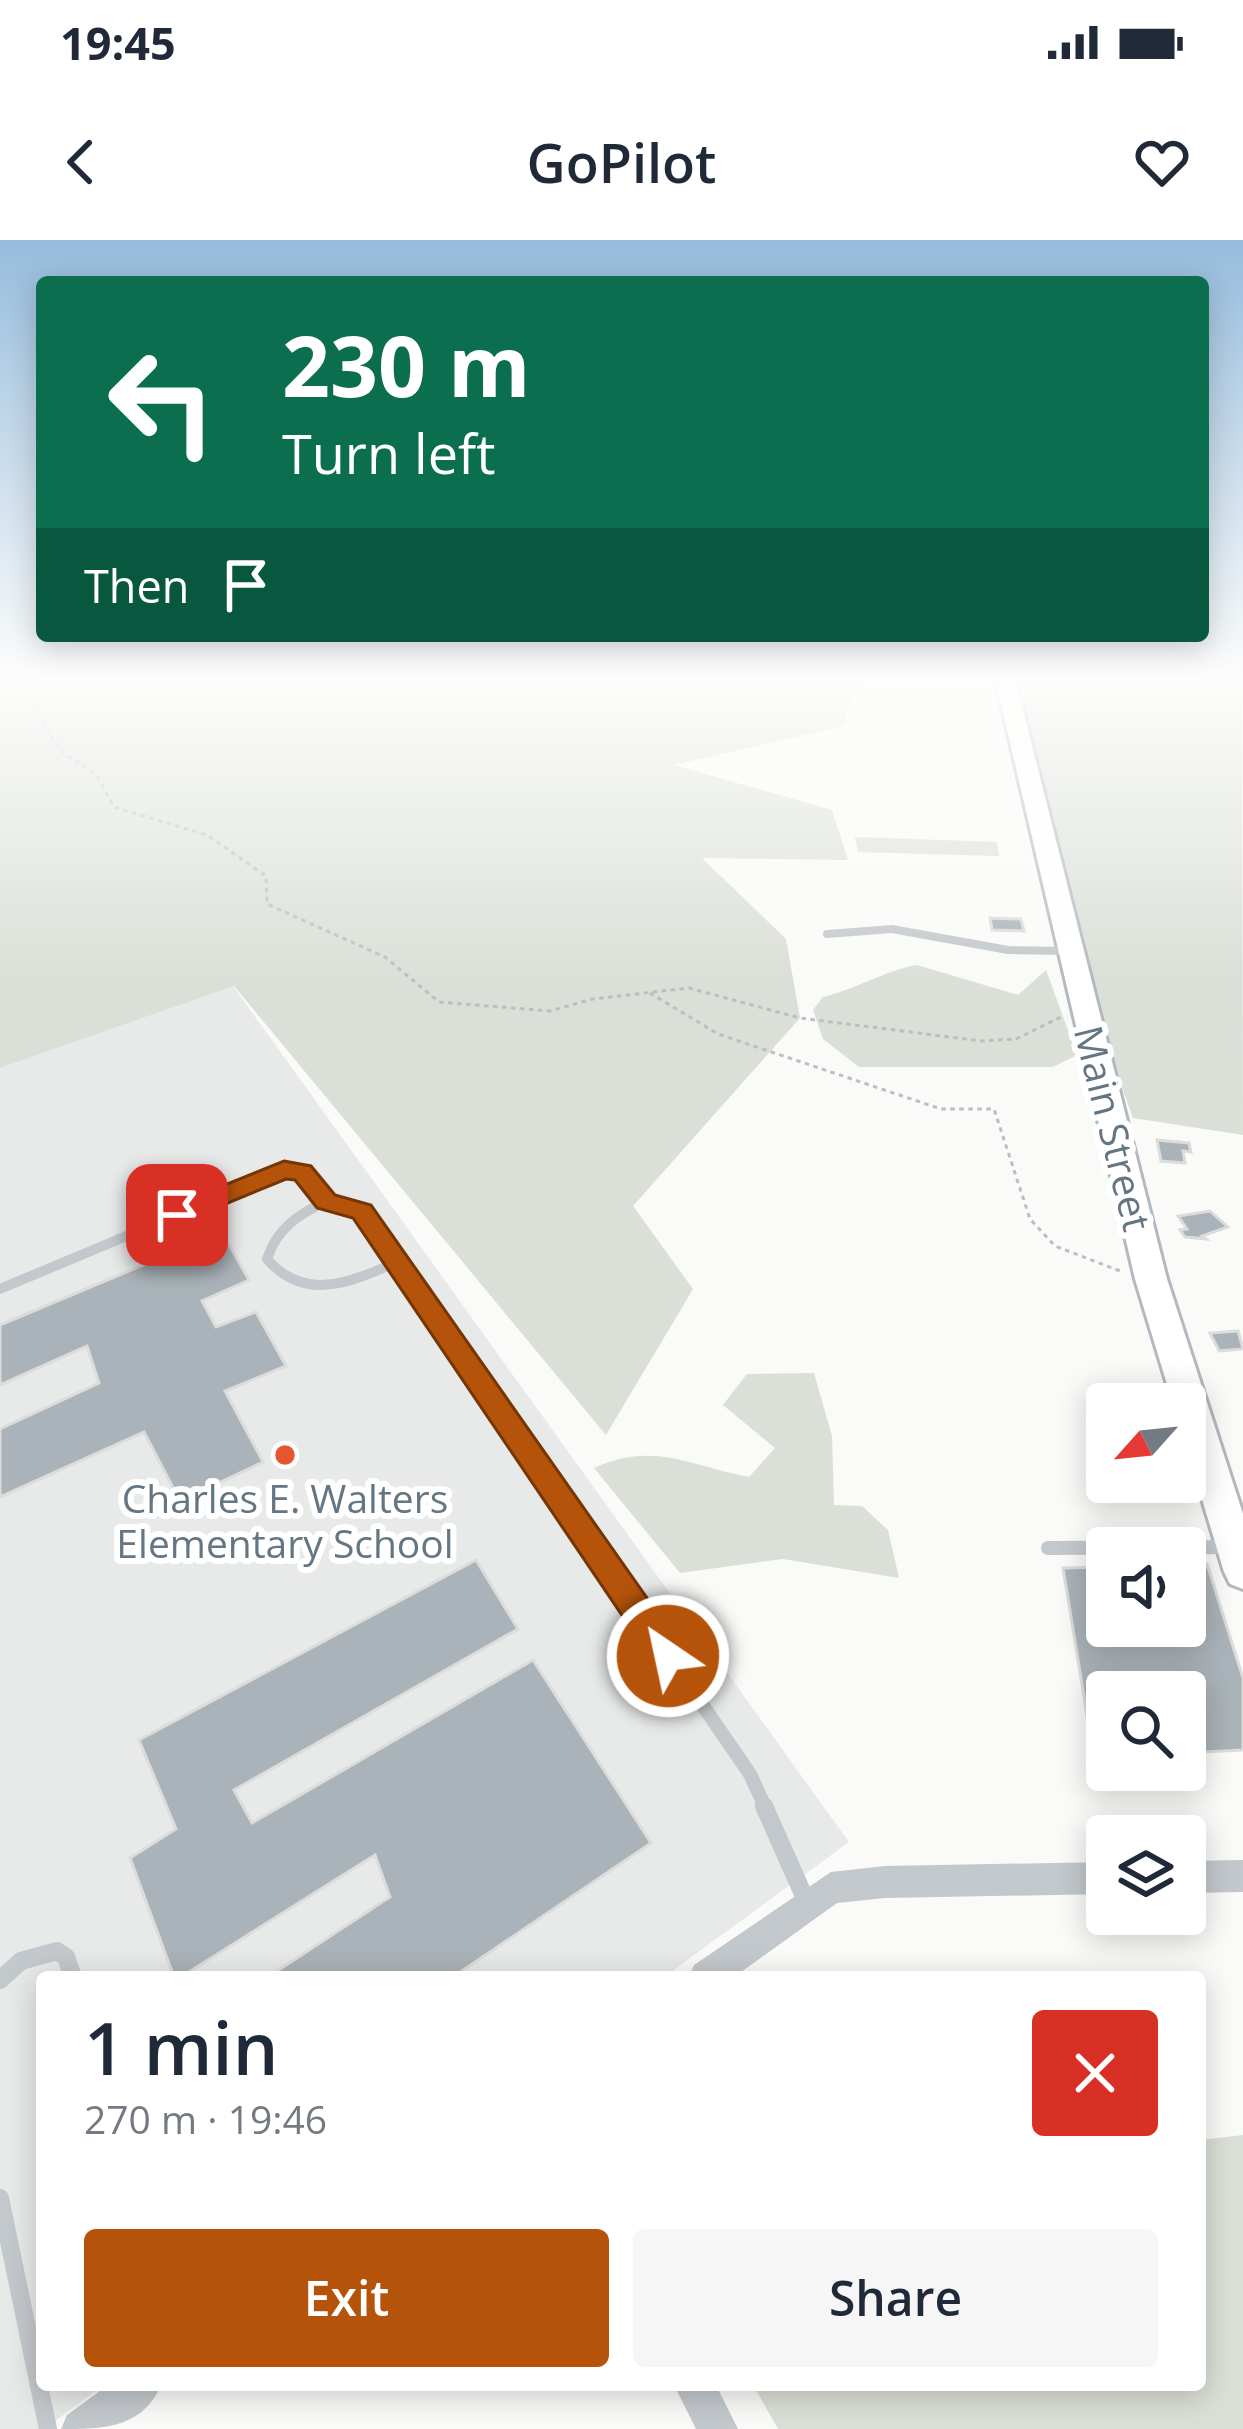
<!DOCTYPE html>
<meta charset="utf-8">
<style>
body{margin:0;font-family:"Open Sans",sans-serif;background:#f6f6f7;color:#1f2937;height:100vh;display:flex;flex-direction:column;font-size:45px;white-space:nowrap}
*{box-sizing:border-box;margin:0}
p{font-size:39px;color:#747a83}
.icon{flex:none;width:66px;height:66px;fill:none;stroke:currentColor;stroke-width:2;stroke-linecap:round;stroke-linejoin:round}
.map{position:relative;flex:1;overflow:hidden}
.side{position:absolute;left:36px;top:1731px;width:1170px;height:420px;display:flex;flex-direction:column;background:#fff;border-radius:12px;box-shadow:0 6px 30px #0003}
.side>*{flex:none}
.hud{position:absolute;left:36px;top:36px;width:1173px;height:366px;border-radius:12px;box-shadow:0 6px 30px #0003;background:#0b6e4f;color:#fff;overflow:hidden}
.needle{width:78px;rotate:243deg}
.buttons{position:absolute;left:1086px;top:1143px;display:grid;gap:24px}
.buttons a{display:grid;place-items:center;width:120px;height:120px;border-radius:12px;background:#fff;box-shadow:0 6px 30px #0003;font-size:60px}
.pin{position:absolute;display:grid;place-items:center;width:102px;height:102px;color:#fff;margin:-51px;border-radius:24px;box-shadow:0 6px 18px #0006}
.me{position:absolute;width:132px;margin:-66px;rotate:326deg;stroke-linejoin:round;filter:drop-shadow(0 0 9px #0008)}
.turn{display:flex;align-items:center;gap:42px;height:252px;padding:0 48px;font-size:54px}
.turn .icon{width:156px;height:156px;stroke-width:2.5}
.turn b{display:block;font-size:84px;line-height:102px}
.then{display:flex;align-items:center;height:114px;padding:0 48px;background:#0003;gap:24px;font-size:45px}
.round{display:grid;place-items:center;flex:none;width:126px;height:126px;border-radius:12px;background:#f6f6f7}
.summary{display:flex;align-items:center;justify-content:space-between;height:204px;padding:0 48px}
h1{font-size:72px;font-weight:600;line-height:90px}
.primary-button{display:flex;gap:24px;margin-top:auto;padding:24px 48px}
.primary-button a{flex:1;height:138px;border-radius:12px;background:#b45309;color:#fff;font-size:48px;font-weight:600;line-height:138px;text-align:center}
.primary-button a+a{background:#f6f6f7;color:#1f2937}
.status{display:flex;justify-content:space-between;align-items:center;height:84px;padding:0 60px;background:#fff;direction:ltr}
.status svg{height:33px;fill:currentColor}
header{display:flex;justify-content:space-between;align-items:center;height:156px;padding:0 48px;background:#fff;font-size:54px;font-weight:600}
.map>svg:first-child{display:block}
.built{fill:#e8e9e9}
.green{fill:#dadfd7}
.building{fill:#aab3b9;stroke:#dcdcda;stroke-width:3}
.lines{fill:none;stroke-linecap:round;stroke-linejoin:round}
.secondary-casing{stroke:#b3babf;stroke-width:6}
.path{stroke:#bbbfc2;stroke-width:3;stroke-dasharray:4.5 4.5;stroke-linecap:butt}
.service-far3{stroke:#c3c8cc;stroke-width:8}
.service-far2{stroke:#c3c8cc;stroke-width:10}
.service-far1{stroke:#c3c8cc;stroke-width:14}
.service{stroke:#c3c8cc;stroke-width:18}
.minor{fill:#c3c8cc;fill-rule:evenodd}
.secondary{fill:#fff;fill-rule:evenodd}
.route{fill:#b45309;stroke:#753606;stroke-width:3}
.poi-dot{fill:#e4572e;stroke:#fff;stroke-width:4.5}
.labels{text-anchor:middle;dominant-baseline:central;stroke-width:12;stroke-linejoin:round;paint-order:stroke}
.street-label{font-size:39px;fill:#657683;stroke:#fff}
.poi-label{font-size:39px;fill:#657683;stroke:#fff}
</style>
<div class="status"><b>19:45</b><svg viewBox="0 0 49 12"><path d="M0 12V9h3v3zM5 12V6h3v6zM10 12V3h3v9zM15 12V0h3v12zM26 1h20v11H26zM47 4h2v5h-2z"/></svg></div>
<header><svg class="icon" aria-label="back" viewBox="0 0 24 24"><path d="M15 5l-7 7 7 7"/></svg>GoPilot<svg class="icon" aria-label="heart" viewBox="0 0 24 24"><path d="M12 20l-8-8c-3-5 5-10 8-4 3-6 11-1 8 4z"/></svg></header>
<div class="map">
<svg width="1243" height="2189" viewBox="0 0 1243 2189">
<rect width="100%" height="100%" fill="#fafaf8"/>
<path class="built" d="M233,746L849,1602L664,1737H42V2145H104L44,2189H0V828Z"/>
<path class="green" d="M0,438H859L843,486L674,525L832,570L848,620L702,618L786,699L800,778L633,966L693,1049L606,1195L234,746L0,828Z
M1018,438H1242L1243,895L1133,878L1109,812Z
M855,597L997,602L999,616L858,612Z
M917,725L1018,755L1046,730L1077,815L1053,827H859L823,799L813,770L823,757C857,749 883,731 917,725Z
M814,1133L832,1196L834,1265L862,1266L888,1290L899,1338L783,1319L680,1333L594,1228C653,1201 688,1225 749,1237L775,1208L723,1165L747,1134Z
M1243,1895V2189H778L753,2145H1200V1900Z"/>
<path class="building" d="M990,678L1021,679L1024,691L992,690Z
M1157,900L1189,903L1191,912L1183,911L1185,923L1161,921Z
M1210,971L1228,987L1202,996L1206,999L1185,997L1180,990L1187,989L1178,976Z
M222,992L249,1040L202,1061L216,1087L256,1072L286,1126L225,1151L263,1222L180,1261L144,1192L0,1257V1189L99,1143L87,1106L0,1145V1085Z
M1238,1091L1243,1109L1219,1111L1210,1093Z
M476,1320L518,1389L234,1550L252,1583L533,1420L651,1603L453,1737H268L390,1657L375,1615L181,1737H174L130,1618L176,1589L139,1500Z
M1207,1324L1243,1438V1510L1185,1513V1452H1107V1512H1093L1063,1328L1107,1327V1386H1185V1325Z"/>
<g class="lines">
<g class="secondary-casing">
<path id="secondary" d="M995,438H1015L1167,1039L1243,1274V1349L1230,1344L1224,1332L1185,1203V1164H1173L1135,1039Z"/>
</g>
<path class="path" d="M9,438L38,469L59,510L96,534L114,567L207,595L266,636L267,664L385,717L439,762L550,771L592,759L689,748L800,778L981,801L1016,799L1061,777
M650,753L718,794L941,869H994L1030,979L1055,1006L1120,1031"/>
<path class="service-far3" d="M827,694L892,689L1008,710L1071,711"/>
<path class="service-far2" d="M326,961C298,975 277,988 267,1019C305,1063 351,1042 397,1022
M0,1049L284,930L302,932L326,961L362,971L445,1091"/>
<path class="service-far1" d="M443,1088L750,1534L766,1569
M1048,1308L1233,1307"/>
<path class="service" d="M764,1566L807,1663
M0,1740L21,1721L57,1711L66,1717L73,1737
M0,1958L48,2189"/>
<path class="minor" d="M1243,1620V1652L1185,1653V1621Z
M1107,1622V1654L885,1658L837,1663L734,1737H689L694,1725L831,1632L885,1626Z
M108,2145H161C142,2189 102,2189 61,2189L67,2175Z
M674,2145H716L738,2189H696Z"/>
<use href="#secondary" class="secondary"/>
</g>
<linearGradient id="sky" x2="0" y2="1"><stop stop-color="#96bcdc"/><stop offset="0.59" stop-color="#fdfdfc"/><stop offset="1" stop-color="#fdfdfc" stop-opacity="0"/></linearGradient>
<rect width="1243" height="744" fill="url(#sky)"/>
<path class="route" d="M284,921L311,926L335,955L371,965L680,1405L684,1416L680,1427L668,1431L657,1427L353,978L317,968L295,940L286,939L177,984L164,975L168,968Z"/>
<circle class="poi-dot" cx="285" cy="1215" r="12"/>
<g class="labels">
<g class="street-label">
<text transform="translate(1114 888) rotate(76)">Main Street</text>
</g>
<g class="poi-label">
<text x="285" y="1257">Charles E. Walters<tspan x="285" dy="45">Elementary School</tspan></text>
</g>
</g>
</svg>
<div class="buttons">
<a><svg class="needle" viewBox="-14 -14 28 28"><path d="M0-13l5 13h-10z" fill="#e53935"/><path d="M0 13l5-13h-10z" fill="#747a83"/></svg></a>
<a><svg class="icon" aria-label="sound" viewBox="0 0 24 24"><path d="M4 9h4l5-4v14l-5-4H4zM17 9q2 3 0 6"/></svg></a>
<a><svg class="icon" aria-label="search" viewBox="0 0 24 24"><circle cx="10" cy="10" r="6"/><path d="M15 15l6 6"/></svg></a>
<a><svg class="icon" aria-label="layers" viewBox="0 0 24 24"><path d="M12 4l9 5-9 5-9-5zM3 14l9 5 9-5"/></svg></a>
</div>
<div class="pin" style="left:177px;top:975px;background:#d93025"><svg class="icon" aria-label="arrive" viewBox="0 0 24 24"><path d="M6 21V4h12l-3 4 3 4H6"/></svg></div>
<svg class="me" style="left:668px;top:1416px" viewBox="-20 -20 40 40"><circle r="17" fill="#b45309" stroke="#fff" stroke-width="3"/><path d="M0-11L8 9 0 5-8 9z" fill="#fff"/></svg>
<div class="hud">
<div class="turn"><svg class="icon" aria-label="left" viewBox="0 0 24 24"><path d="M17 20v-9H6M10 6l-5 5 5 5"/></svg><div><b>230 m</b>Turn left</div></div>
<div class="then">Then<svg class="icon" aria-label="arrive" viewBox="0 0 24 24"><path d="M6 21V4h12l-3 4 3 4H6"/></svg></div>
</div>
<section class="side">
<div class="summary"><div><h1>1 min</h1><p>270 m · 19:46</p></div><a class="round" style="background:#d93025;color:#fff"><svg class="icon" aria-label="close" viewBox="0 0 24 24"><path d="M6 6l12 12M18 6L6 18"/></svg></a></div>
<div class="primary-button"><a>Exit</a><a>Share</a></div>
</section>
</div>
